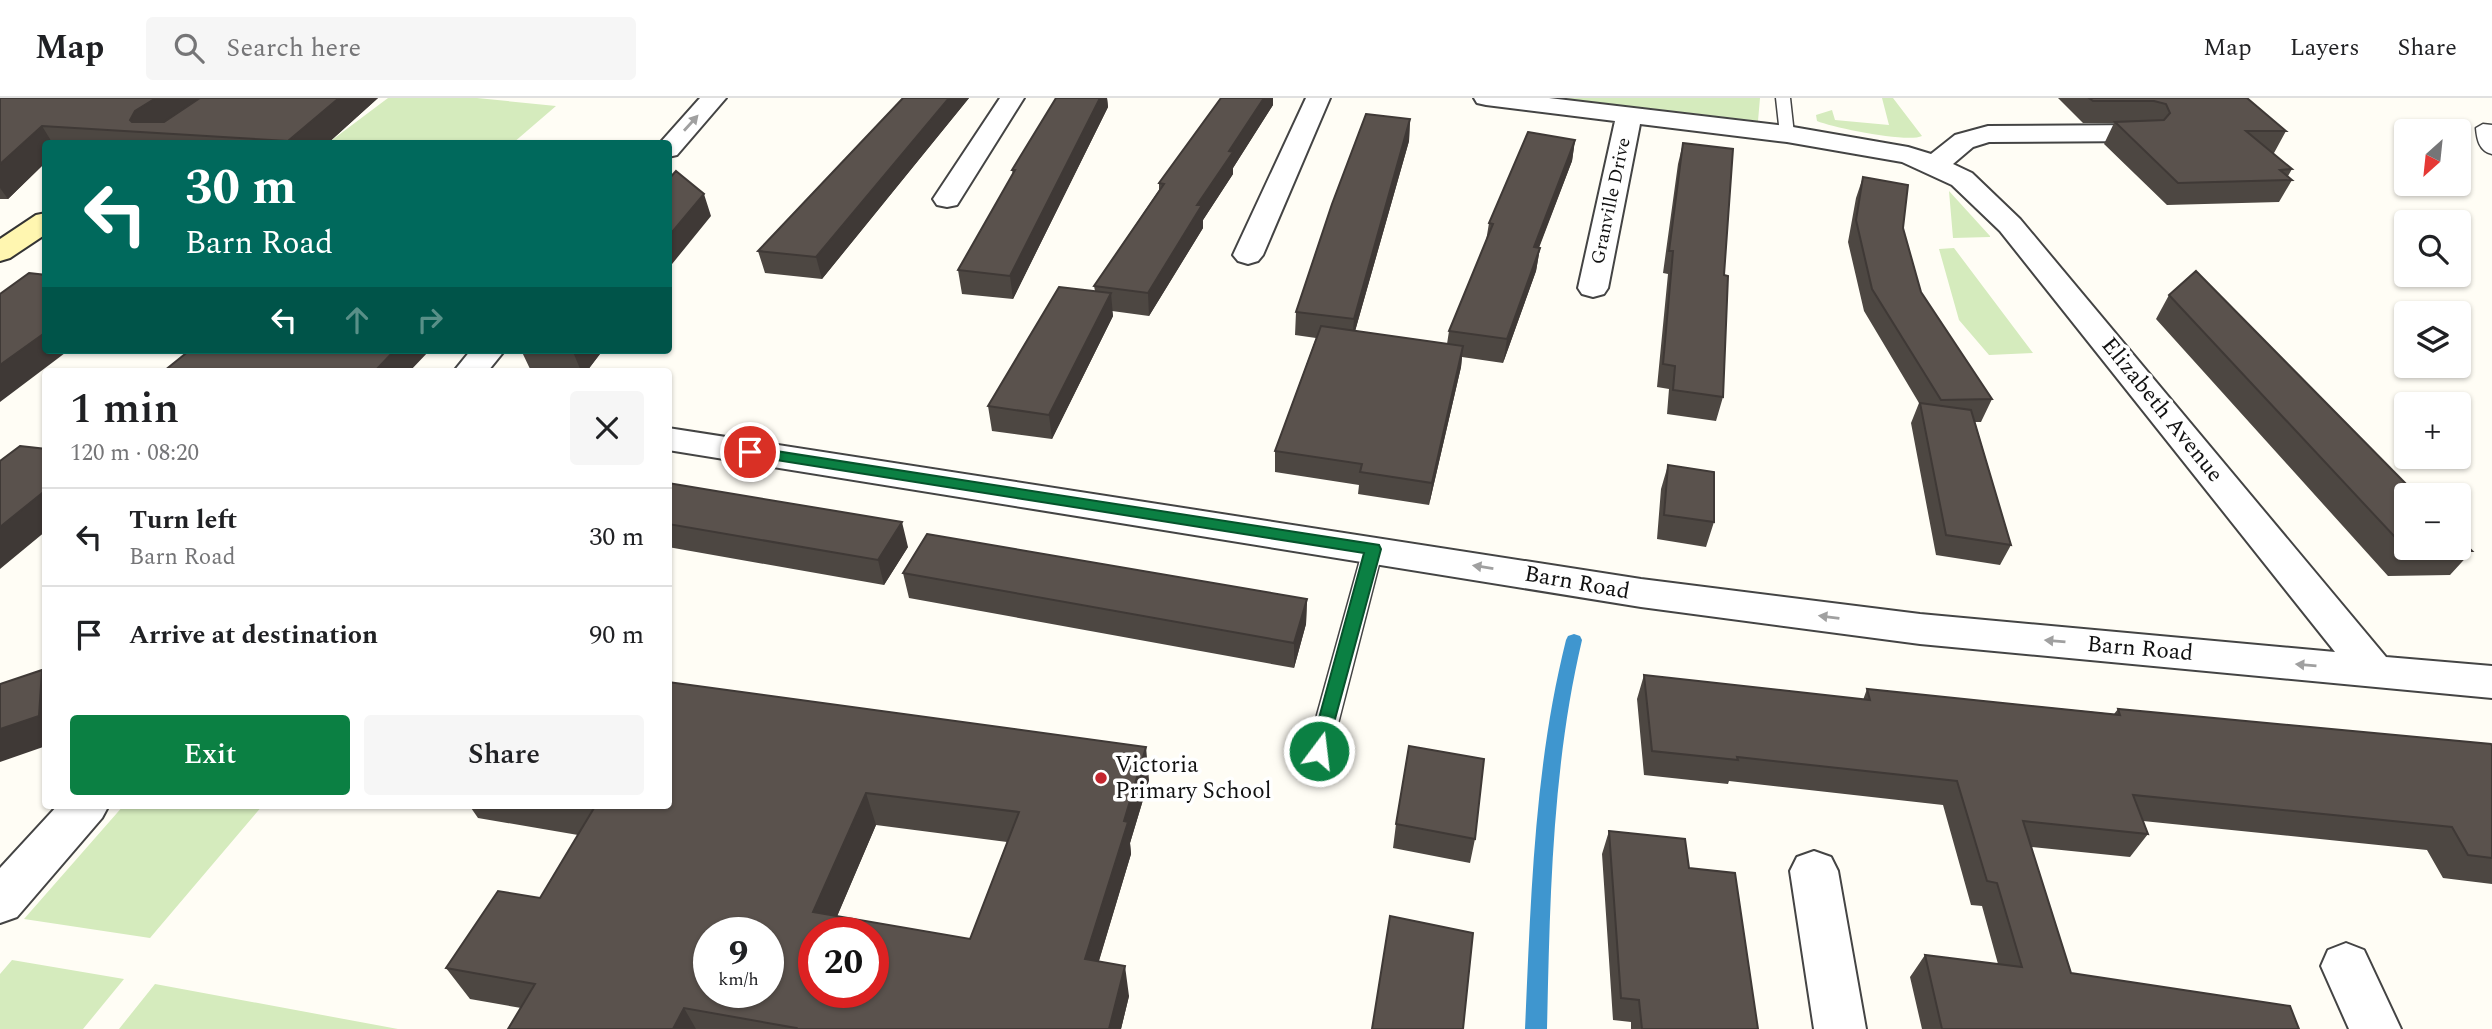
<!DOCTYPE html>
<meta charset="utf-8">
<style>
body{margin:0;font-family:Spectral,serif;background:#f6f6f6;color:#202124;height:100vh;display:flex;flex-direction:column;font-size:26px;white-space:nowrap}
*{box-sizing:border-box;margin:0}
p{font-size:23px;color:#757577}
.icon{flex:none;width:38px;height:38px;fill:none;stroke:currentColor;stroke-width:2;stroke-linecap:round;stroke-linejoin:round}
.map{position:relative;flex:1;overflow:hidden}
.sheet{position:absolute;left:42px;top:270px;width:630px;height:441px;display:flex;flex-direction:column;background:#fff;border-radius:7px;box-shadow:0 2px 5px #0004}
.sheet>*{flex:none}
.guide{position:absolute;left:42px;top:42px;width:630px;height:214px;border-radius:7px;box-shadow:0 2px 5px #0004;background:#00695c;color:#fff;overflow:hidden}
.needle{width:46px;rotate:207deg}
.tools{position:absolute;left:2394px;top:21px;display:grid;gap:14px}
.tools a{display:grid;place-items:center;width:77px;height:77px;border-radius:7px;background:#fff;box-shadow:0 2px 5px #0004;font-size:35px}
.speed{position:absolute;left:693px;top:819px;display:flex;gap:14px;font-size:35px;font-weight:700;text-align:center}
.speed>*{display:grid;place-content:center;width:91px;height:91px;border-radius:50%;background:#fff;box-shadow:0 2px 5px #0004;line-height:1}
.speed small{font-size:18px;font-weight:400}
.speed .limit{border:10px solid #d22;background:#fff;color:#111}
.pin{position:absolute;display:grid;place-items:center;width:60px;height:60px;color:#fff;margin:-30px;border:4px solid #fff;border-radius:50%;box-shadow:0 2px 7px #0007}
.me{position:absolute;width:77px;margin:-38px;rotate:15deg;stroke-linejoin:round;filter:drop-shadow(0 0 5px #0008)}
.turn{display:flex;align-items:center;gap:24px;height:147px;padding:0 28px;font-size:32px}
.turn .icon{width:91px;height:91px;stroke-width:2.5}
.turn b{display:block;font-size:49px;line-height:60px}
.lanes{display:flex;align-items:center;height:66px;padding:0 28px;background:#0003;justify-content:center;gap:35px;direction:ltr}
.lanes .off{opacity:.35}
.round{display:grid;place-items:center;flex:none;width:74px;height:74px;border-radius:7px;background:#f6f6f6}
.headline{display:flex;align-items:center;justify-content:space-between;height:119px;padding:0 28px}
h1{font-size:42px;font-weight:600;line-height:52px}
.primary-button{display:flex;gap:14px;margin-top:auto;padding:14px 28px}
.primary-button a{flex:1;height:80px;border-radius:7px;background:#0b8043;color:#fff;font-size:28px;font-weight:600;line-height:80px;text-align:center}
.primary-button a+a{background:#f6f6f6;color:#202124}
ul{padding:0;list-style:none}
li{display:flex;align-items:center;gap:21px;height:98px;padding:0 28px;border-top:2px solid #e0e0e0}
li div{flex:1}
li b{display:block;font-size:26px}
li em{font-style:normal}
header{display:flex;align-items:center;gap:42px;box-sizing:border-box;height:98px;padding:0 35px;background:#fff;border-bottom:2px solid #e0e0e0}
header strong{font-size:33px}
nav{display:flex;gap:38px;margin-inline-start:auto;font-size:24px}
.search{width:490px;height:63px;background:#f6f6f6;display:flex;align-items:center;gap:18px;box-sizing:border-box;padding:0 24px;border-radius:7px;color:#757577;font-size:26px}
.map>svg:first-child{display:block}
.green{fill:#d5ebbd}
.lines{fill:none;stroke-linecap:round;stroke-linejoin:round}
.stream{fill:#3f96cf;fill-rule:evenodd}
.lane-casing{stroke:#444;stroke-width:3}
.street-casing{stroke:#444;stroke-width:4}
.secondary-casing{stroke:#333;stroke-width:4}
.lane{fill:#fff;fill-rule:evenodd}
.street{fill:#fff;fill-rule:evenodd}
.secondary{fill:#fff6b0;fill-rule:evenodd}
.wall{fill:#4d4742;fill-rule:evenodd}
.shaded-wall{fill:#3f3936}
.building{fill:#5a524d;stroke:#3f3936;stroke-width:2;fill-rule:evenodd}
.oneway{fill:#a0a0a0}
.route{fill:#0b8043;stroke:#07532c;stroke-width:2}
.poi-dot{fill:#c4262e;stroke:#fff;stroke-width:2.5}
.labels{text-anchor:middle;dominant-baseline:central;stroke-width:7;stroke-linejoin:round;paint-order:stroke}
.far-street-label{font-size:19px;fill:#111;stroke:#fff}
.street-label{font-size:23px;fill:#111;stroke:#fff}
.poi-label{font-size:23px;fill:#111;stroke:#fff;text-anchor:start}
</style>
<header>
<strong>Map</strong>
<div class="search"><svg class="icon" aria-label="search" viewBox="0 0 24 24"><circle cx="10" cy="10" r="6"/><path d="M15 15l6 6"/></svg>Search here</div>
<nav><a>Map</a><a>Layers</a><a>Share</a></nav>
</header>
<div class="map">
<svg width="2492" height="931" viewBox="0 0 2492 931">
<rect width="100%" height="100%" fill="#fffdf5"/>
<path class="green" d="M388,0H477L556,8L513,45H328Z
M1561,0H1760L1758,23Z
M1882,0H1893L1922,38C1908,45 1834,30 1817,23L1816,17L1832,12L1835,22L1889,27Z
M1949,93L1990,138V139L1953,140Z
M1954,150L2033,255L1989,257L1959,222L1939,151Z
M124,707H263L150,840L24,821Z
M12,862L124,881L83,931H0V876Z
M155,886L398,931H119Z"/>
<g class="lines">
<path class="stream" d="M1574,536L1580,538L1582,542C1552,670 1550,800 1547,931H1525C1531,800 1534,670 1566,542L1568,538Z"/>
<g class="lane-casing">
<path id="lane" d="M1776,0H1790L1794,36L1792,39L1787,40L1780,36Z
M2483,26L2492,27V56C2479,53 2477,41 2476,30Z
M1373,444L1380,446L1383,451L1331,653L1327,660L1319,663L1311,660L1307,653L1363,451L1366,446Z"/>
</g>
<g class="street-casing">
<path id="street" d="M700,0H726L677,57L668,59V46H659Z
M1000,0H1024L957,107L947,109L937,107L933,101Z
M1306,0H1330L1263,157L1258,163L1248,166L1238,163L1233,157Z
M1474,0H1549L1787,28L1908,49L1931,56L1955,37L1988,28L2144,27L2153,29L2157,35L2153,41L2144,43L1989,44L1973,49L1953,66L1972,75L2020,121L2386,559L2492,568V600L1920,546L1641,509L668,352V330L1641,481L1920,516L2335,554L2000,133L1952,87L1902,64L1787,44L1640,26L1608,190L1604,196L1593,199L1582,196L1578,190L1615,23L1486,7L1477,5Z
M471,252H505L488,273H454Z
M58,707H109L102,720L17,819L0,825V770Z
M1814,753L1831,759L1838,773L1866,931H1814L1790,773L1797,759Z
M2346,845L2364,852L2401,931H2349L2321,868L2328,852Z"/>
</g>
<g class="secondary-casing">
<path id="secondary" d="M46,115V136L10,160L0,163V141L36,117Z"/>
</g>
<use href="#lane" class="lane"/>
<use href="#street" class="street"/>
<use href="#secondary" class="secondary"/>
</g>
<path class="wall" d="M0,0H378L327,46H46V64L8,101H0Z
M903,0H969L822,181L765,175L758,153Z
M1056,0H1107L1108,9L1013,201L962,196L958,172L1013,77L1012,72Z
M1221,0H1273V7L1233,70V76L1203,122V130L1149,218L1112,213L1113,218L1052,341L992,333L988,308L1095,193L1094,188L1159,92V85Z
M2058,0H2247L2286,33L2274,55H2272L2292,71L2288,78L2292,82L2279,104L2167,107L2104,46L2114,25H2083Z
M1410,21L1409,43L1355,233L1447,246L1449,233L1486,143L1489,125L1575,42L1572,63L1539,150H1540L1536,173L1503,265L1462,259L1461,269L1429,407L1358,396L1359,387L1275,374V353L1316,240L1295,237L1296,214Z
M1683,45L1724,177L1723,299L1716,323L1667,316L1669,291L1657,289L1668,176L1663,175L1678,66Z
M1863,79L1903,130L1921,194L1992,301L1981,324H1975L2011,447L2000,467L1936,457L1911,325L1919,305L1864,213L1848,144L1856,100Z
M2169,197L2472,453L2450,477L2388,478L2156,221Z
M521,252H603L587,273H531Z
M1668,367L1714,424L1706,449L1657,441L1661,391Z
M668,385L908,449L884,487L668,449Z
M903,475L1307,501L1306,526L1294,570L909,500Z
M1644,577L1863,602L1867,591L2114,616L2118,611L2492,648V786L2443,780L2427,752L2143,723L2148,736L2130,759L2031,749L2071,875L2299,931H1922L1910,879L1925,857L1998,866L1982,808L1971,807L1943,707L1729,683L1728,686L1644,677L1637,601Z
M668,584L1149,682L1130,745L1131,756L1099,863L1129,898L1121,931H508L521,910L470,901L446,870L540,800L578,737L478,720L469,707H668ZM876,727L1007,744L970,841L837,818Z
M1396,726L1475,741L1470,765L1393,750Z
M1609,733L1689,770L1758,931H1631V924L1613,922L1602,756Z"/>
<path class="shaded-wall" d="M156,0H201L154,35L137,34L130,22L135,13Z
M339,0H378L327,46H290L288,43Z
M949,0H969L822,181L816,159Z
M1100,0H1107L1108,9L1013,201L1010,178Z
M1264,0H1273V7L1233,70V76L1203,122V130L1149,218L1148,195L1197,107L1229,53Z
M1410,21L1409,43L1352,244L1354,221Z
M42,28L53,46H46V64L8,101L0,90V66Z
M1575,42L1572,63L1530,172L1534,149Z
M704,96L711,118L668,171V139Z
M1540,150L1536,173L1503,265L1507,241Z
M1111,195L1113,218L1052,341L1049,317Z
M46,234V252H69L0,304V267Z
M1463,248L1461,269L1429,407L1432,385Z
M395,252H430L410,273H375Z
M575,252H603L587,273H581L573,254Z
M46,392V433L0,471V429Z
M902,424L908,449L884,487L878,462Z
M1307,501L1306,526L1294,570V545Z
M42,572L46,576V648L0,664V631Z
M1146,649L1149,682L1130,745L1131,756L1090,892L1085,861L1124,723Z
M866,695L876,727L830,835L813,814Z
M1125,868L1129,898L1121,931H1109Z
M684,910L696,931H673Z"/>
<path class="building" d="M0,0H156L135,13L130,22L132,24H164L200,0H339L288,43L42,28L0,66Z
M903,0H949L816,159L758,153Z
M1056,0H1100L1010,178L958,172L1015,72H1012Z
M1221,0H1264L1229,53L1233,54L1197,107H1202L1148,195L1094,188L1164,86L1159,85Z
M2089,0H2247L2286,33H2246L2292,71L2280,72L2292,82L2178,85L2115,24L2164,22L2170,15L2166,6L2154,3H2093Z
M1366,16L1410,21L1354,221L1296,214L1332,106Z
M1528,34L1575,42L1534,149L1540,150L1507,241L1449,233L1493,126L1489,125Z
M1683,45L1733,51L1724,177L1728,178L1723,299L1673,292L1675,268L1663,266L1673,153H1669Z
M676,73L704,96L668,139V82Z
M1863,79L1908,87L1903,130L1921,194L1992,301L1941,302L1872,191L1856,122Z
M2196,173L2417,397H2406V450H2459V440L2472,453H2408L2169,197Z
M29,175L46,177V234L0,267V196Z
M1059,189L1111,195L1049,317L988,308Z
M1321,228L1463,248L1432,385L1360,374L1362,366L1275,353Z
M190,252H395L375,273H164Z
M546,252H575L573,254Z
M1920,305L1971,312L2011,447L1946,437Z
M20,348L46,351V392L0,429V363Z
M1668,367L1714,374V424L1664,417Z
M668,385L902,424L878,462L668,426Z
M927,436L1307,501L1294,545L903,475Z
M42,572L39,618L0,631V586Z
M1644,577L1870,602L1867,591L2120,617L2118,611L2491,646L2492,648V760L2468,757L2452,729L2133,697L2148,736L2023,723L2071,875L2290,908L2299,931H1942L1925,857L2022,869L1997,785L1987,783L1957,683L1737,659L1738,662L1652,653Z
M668,584L1146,649L1124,723L1128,724L1085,861L1125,868L1109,931H795L796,930L684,910L673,931H508L535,886L446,870L498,793L540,800L594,710L574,707H668ZM866,695L1019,714L970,841L813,814ZM709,835H768V894H709ZM814,835H873V894H814Z
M1409,648L1484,661L1475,741L1396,726Z
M1609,733L1685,741L1689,770L1735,775L1758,931H1642L1639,902L1621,900Z
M1390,818L1473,835L1463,931H1372Z"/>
<defs><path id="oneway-solid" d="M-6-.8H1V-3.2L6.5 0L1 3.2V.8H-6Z" transform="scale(1.75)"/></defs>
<g class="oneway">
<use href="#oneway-solid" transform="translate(691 25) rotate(-48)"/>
<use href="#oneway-solid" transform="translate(1483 469) rotate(-171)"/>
<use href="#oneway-solid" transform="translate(1829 519) rotate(-173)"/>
<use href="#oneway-solid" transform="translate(2055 543) rotate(-175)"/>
<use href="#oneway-solid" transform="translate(2306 567) rotate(-175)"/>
</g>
<path class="route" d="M750,349L1379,447L1381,451L1325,658L1319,660L1313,658L1310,653L1364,455L745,357L743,354Z"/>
<circle class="poi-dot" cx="1101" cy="680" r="7"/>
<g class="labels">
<g class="far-street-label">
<text transform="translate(1611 103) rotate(-78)">Granville Drive</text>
</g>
<g class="street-label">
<text transform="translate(2162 312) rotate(51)">Elizabeth Avenue</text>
<text transform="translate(1577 485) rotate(10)">Barn Road</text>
<text transform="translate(2140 551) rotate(5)">Barn Road</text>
</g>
<g class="poi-label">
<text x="1115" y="667">Victoria<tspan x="1115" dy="26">Primary School</tspan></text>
</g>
</g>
</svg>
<div class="tools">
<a><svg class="needle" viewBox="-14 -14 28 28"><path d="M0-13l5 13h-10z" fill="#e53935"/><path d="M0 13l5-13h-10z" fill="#757577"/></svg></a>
<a><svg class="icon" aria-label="search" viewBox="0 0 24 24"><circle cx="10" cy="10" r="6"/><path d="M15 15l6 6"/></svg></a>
<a><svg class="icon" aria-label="layers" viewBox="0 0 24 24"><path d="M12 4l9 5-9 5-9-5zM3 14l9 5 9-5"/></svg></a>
<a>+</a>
<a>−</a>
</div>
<div class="speed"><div>9<small>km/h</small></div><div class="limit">20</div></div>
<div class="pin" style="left:750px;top:354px;background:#d93025"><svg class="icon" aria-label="arrive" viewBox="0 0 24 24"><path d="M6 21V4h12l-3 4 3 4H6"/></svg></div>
<svg class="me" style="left:1319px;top:653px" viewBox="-20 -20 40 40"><circle r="17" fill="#0b8043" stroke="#fff" stroke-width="3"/><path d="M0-11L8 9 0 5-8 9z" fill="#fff"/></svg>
<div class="guide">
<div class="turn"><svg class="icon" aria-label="left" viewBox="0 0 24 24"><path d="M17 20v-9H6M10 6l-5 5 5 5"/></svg><div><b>30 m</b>Barn Road</div></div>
<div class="lanes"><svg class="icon" aria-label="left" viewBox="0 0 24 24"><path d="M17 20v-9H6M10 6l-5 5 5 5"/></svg><svg class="icon off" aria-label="ahead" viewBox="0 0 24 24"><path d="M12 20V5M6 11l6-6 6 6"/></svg><svg class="icon off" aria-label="right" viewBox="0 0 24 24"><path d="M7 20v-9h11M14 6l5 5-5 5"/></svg></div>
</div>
<section class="sheet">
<div class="headline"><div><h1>1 min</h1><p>120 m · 08:20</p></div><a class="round"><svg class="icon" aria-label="close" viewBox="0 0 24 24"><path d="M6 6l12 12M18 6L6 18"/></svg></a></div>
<ul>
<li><svg class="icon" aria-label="left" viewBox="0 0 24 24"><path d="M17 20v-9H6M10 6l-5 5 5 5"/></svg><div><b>Turn left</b><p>Barn Road</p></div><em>30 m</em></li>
<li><svg class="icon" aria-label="arrive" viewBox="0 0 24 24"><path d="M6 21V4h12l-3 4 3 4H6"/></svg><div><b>Arrive at destination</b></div><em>90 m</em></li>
</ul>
<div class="primary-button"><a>Exit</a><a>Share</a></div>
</section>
</div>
